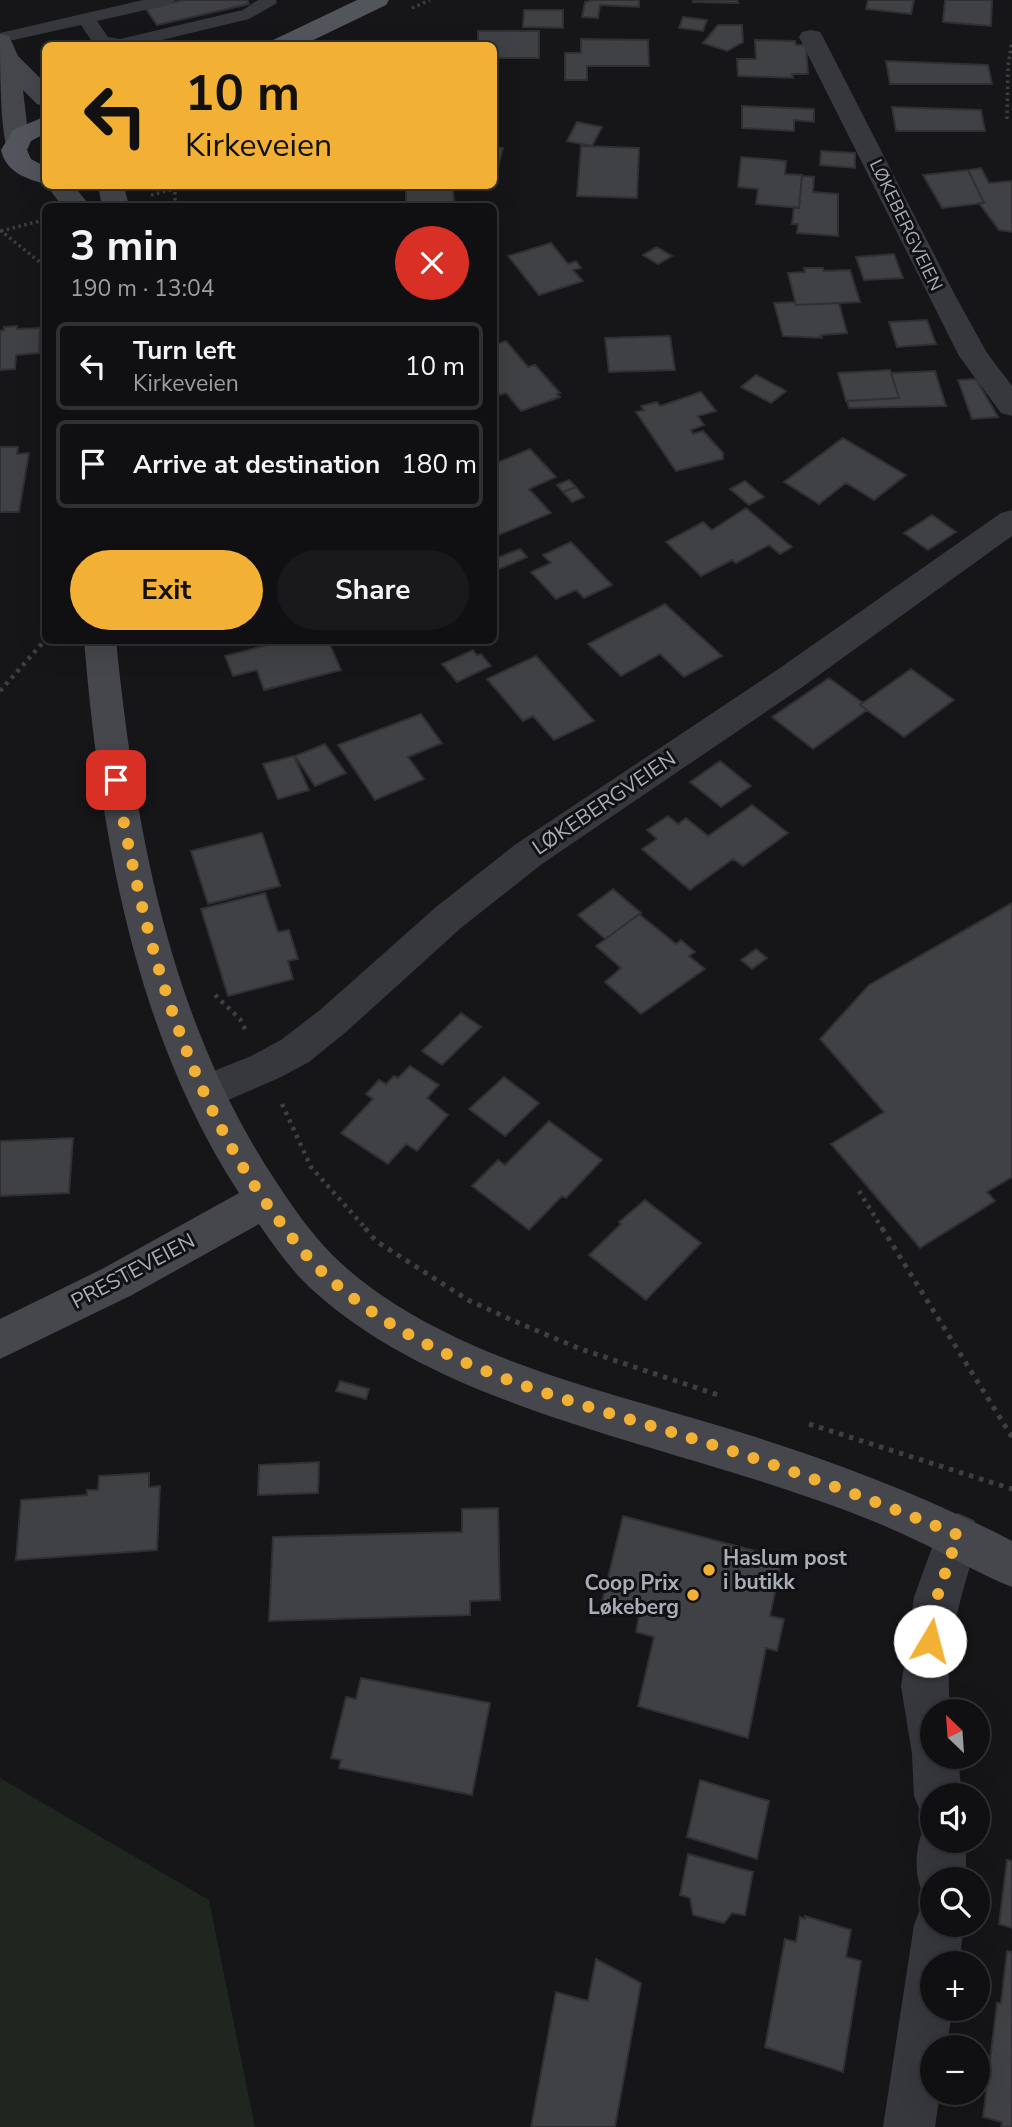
<!DOCTYPE html>
<meta charset="utf-8">
<style>
body{margin:0;font-family:"Nunito Sans",sans-serif;background:#19191b;color:#f1f3f6;height:100vh;display:flex;flex-direction:column;font-size:26px;white-space:nowrap}
*{box-sizing:border-box;margin:0}
p{font-size:23px;color:#9c9d9f}
.icon{flex:none;width:38px;height:38px;fill:none;stroke:currentColor;stroke-width:2;stroke-linecap:round;stroke-linejoin:round}
.map{position:relative;flex:1;overflow:hidden}
.side{position:absolute;left:42px;top:203px;width:455px;height:441px;display:flex;flex-direction:column;background:#101012;border-radius:10px;box-shadow:0 7px 28px #0002,0 0 0 2px #303032}
.side>*{flex:none}
.banner{position:absolute;left:42px;top:42px;width:455px;height:147px;border-radius:10px;box-shadow:0 7px 28px #0002,0 0 0 2px #303032;background:#f2b134;color:#111;overflow:hidden}
.needle{width:46px;rotate:335deg}
.tools{position:absolute;left:920px;top:1699px;display:grid;gap:14px}
.tools a{display:grid;place-items:center;width:70px;height:70px;border-radius:50%;background:#101012;box-shadow:0 7px 28px #0002,0 0 0 2px #303032;font-size:35px}
.pin{position:absolute;display:grid;place-items:center;width:60px;height:60px;color:#fff;margin:-30px;border-radius:14px;box-shadow:0 4px 10px #0006}
.me{position:absolute;width:77px;margin:-38px;rotate:8deg;stroke-linejoin:round;filter:drop-shadow(0 0 5px #0008)}
.turn{display:flex;align-items:center;gap:24px;height:147px;padding:0 28px;font-size:32px}
.turn .icon{width:91px;height:91px;stroke-width:2.5}
.turn b{display:block;font-size:49px;line-height:60px}
.round{display:grid;place-items:center;flex:none;width:74px;height:74px;border-radius:37px;background:#19191b}
.overview{display:flex;align-items:center;justify-content:space-between;height:119px;padding:0 28px}
h1{font-size:42px;font-weight:700;line-height:52px}
.cta{display:flex;gap:14px;margin-top:auto;padding:14px 28px}
.cta a{flex:1;height:80px;border-radius:42px;background:#f2b134;color:#111;font-size:28px;font-weight:700;line-height:80px;text-align:center}
.cta a+a{background:#19191b;color:#f1f3f6}
ul{padding:0;list-style:none}
li{display:flex;align-items:center;gap:21px;height:88px;margin:0 14px 10px;padding:0 14px;border:4px solid #303032;border-radius:10px}
li div{flex:1}
li b{display:block;font-size:26px}
li em{font-style:normal}
.map>svg:first-child{display:block}
.green{fill:#1e261f}
.building{fill:#404145;stroke:#303034;stroke-width:2}
.lines{fill:none;stroke-linecap:round;stroke-linejoin:round}
.path-far2{stroke:#3d3f44;stroke-width:3.5;stroke-dasharray:2.5 3.5;stroke-linecap:butt}
.path-far1{stroke:#3d3f44;stroke-width:4.5;stroke-dasharray:3.5 5;stroke-linecap:butt}
.path{stroke:#3d3f44;stroke-width:5;stroke-dasharray:4.5 6;stroke-linecap:butt}
.service{fill:#37383d;fill-rule:evenodd}
.minor{fill:#37383d;fill-rule:evenodd}
.secondary{fill:#45474d;fill-rule:evenodd}
.primary{fill:#53555c;fill-rule:evenodd}
.route{stroke:#f2b134;stroke-width:12;stroke-dasharray:0 21.6}
.poi-dot{fill:#f2b134;stroke:#111113;stroke-width:2.5}
.labels{text-anchor:middle;dominant-baseline:central;stroke-width:6;stroke-linejoin:round;paint-order:stroke}
.far-street-label{font-size:18px;fill:#a8adb8;stroke:#111113}
.street-label{font-size:21px;fill:#a8adb8;stroke:#111113}
.poi-label{font-size:21px;font-weight:bold;fill:#a8adb8;stroke:#111113;text-anchor:start}
</style>
<div class="map">
<svg width="1012" height="2127" viewBox="0 0 1012 2127">
<rect width="100%" height="100%" fill="#161618"/>
<path class="green" d="M0,1778L209,1900L255,2127H0Z"/>
<path class="building" d="M183,0H247L249,4L157,25L146,9Z
M595,0H639V7L600,5L598,18L582,17L585,2Z
M693,0H737L738,3L693,2Z
M868,0H914L911,14L866,9Z
M945,0H992L991,26L943,22Z
M524,10H563V28L523,27Z
M683,17L707,20L703,31L679,28Z
M718,25H742L743,42L727,51L703,43Z
M478,31H539V58H494V46H478Z
M581,39L648,40L649,66H587V80H565V53H581Z
M755,40L795,41L796,45H806L808,74H792L793,78L738,76L737,59H756Z
M886,61L988,65L992,84H890Z
M742,106L814,109V122L794,120V131L742,128Z
M892,107L981,110L985,131H896Z
M577,122L602,127L592,146L567,141Z
M581,146L639,148L637,198L577,196Z
M494,147L503,148L497,171L494,170Z
M821,151L855,153V168L820,165Z
M741,157L786,161L785,174L802,175L799,208L756,204L758,189L738,187Z
M981,168L989,183L1011,181L1012,183V232L999,230L979,203H984L968,170Z
M968,170L984,203L942,208L923,175Z
M802,176L814,177L813,192L838,194V236L797,233L798,224H792L794,207L799,208Z
M406,186H453L454,206H406Z
M551,243L568,264L576,261L581,268L573,270L583,281L539,295L508,256Z
M657,247L672,256L658,264L643,255Z
M894,254L903,278L864,280L856,257Z
M804,268H823L824,271L850,270L860,302L796,305L788,273L805,272Z
M795,302L796,305L839,303L847,333L821,335L822,338L783,336L774,303Z
M927,320L936,344L897,347L889,322Z
M17,326V329L40,328L39,353L16,355L15,369L0,370V331L4,330V327Z
M670,336L675,370L609,372L605,338Z
M506,341L528,367L535,365L560,393L557,394L560,397L521,411L506,393L499,395L494,388V345Z
M890,370L899,398L846,401L838,373Z
M935,371L946,406L849,408L847,401L899,398L891,373Z
M756,375L781,388L786,391L771,403L741,387Z
M976,379L998,417L972,419L958,380Z
M701,392L716,411L698,416L704,425L691,430L693,434L703,431L723,453V459L676,471L636,412L644,410L641,406L657,402L660,406Z
M843,438L906,475L874,500L846,483L819,504L784,482Z
M0,447H18L17,454L29,453L19,512H0Z
M530,449L556,477L529,489L551,513L496,536L494,533V464Z
M569,480L576,487L563,492L557,485Z
M745,481L764,497L749,505L730,489Z
M576,487L584,497L572,502L563,492Z
M746,508L792,547L780,554L769,545L736,563L732,560L701,576L666,542L703,522L712,530Z
M932,515L956,532L928,550L904,533Z
M571,542L612,585L584,598L576,590L556,599L531,572L551,563L543,555Z
M520,549L527,557L495,571L494,569V559Z
M665,604L722,656L684,677L660,654L621,676L588,644Z
M287,640H328L341,670L264,690L257,670L233,676L225,656Z
M473,650L477,655L481,654L491,666L457,682L442,664Z
M536,656L594,721L554,740L533,716L523,721L487,679Z
M911,669L954,700L904,737L860,705Z
M829,678L863,703L860,705L867,710L813,749L772,717Z
M421,714L442,743L408,757L424,779L375,800L338,745Z
M325,744L346,773L315,786L295,756Z
M294,756L309,790L278,799L263,764Z
M720,761L751,786L721,807L690,782Z
M752,805L788,833L743,866L733,859L690,890L642,849L657,839L647,830L668,816L678,824L686,818L708,836Z
M262,833L280,886L208,904L191,851Z
M613,889L641,913L605,939L578,915Z
M265,893L278,932L289,930L298,959L288,961L293,979L228,996L201,909Z
M1012,903V1177L987,1192L995,1201L920,1248L831,1144L884,1112L820,1039L869,985Z
M639,914L676,944L681,940L695,952L689,956L705,969L641,1014L605,982L621,968L596,946Z
M756,949L767,958L752,969L741,960Z
M461,1013L481,1027L442,1065L422,1051Z
M410,1066L439,1085L427,1098L448,1115L417,1151L406,1144L388,1164L341,1133L373,1099L366,1094L379,1080L386,1084L394,1076L398,1078Z
M504,1077L539,1103L505,1136L469,1109Z
M549,1121L602,1160L566,1198L562,1196L529,1230L472,1186L498,1160L505,1165Z
M73,1138L69,1193L0,1196V1141Z
M645,1200L701,1243L646,1300L589,1255L621,1224L619,1222Z
M340,1381L369,1389L366,1399L336,1391Z
M319,1462L318,1493L258,1495L259,1465Z
M149,1473V1487L160,1486L157,1550L16,1560L21,1500L87,1495V1490H98L99,1476Z
M498,1508L500,1600L470,1601V1615L269,1621L273,1537L462,1532V1509Z
M623,1516L782,1558L770,1616L784,1619L777,1651L766,1648L748,1738L638,1706L654,1637L636,1632L639,1616L601,1606Z
M361,1678L490,1703L472,1795L339,1768L341,1760L331,1758L346,1697L356,1699Z
M700,1780L769,1801L757,1859L687,1837Z
M688,1854L753,1872L745,1915L732,1913L724,1923L693,1915L690,1898L680,1895Z
M1007,1860L1012,1861V1928L999,1924Z
M805,1916L851,1930L846,1957L861,1961L843,2072L765,2047L785,1939L796,1942L800,1917L805,1919Z
M1007,1951L1012,1952V2127H1001L1002,2122L983,2117L997,2003H1001Z
M596,1959L641,1983L615,2127H531L556,1992L588,2001Z"/>
<g class="lines">
<path class="path-far2" d="M412,8L430,0
M1007,119L1008,66L1012,41
M175,186V206
M151,195L174,189
M0,230L46,267
M1,231L40,221"/>
<path class="path-far1" d="M0,691L46,639
M215,995L240,1019L246,1031
M282,1104L311,1167L367,1230
M859,1191L883,1230"/>
<path class="path" d="M365,1228L376,1241L468,1300L514,1321L578,1348L718,1395
M882,1228L1012,1437
M809,1424L1012,1489"/>
<path class="service" d="M143,0H175L172,4L97,21L108,37L120,39L243,10L258,0H276L277,3L249,19L137,46H95L81,25L0,43V33Z"/>
<path class="minor" d="M811,30L820,32L823,37L956,297L987,353L1012,386V416L1001,413L959,356L799,37L802,32Z
M1012,510V536L801,688L542,864L462,927L346,1032L309,1062L279,1078L219,1104L205,1108L191,1104L186,1092L191,1080L251,1056L281,1040L320,1010L436,907L516,844L777,670L1001,513Z
M958,1513L974,1520L980,1535C962,1591 942,1652 951,1712H933V1757H958L962,1796H933V1818L921,1813L914,1796L912,1754L901,1686L914,1597L942,1520Z
M933,1820V1841H966V1880H933V1901L924,1897C913,1873 915,1848 925,1824Z
M933,1903V1925H964L959,1964H933V2009H952L947,2048H933V2093H940L935,2127H883L914,1925L921,1907Z"/>
<path class="secondary" d="M0,34L9,36L18,56L46,84V107L37,104L23,90L29,141L25,147L16,149L7,147C0,129 0,58 0,34Z
M47,186H74L90,206H62Z
M98,186H124L129,206H102Z
M84,640H116C135,829 170,1023 277,1183C296,1212 317,1242 343,1265C392,1309 454,1339 514,1362C583,1388 654,1406 723,1427C822,1457 920,1493 1012,1541V1587C981,1575 952,1557 922,1543C885,1525 847,1510 808,1497C652,1442 441,1405 316,1293C294,1274 275,1248 259,1224L132,1295L0,1359V1319L102,1269L239,1193C133,1030 100,831 84,640Z"/>
<path class="primary" d="M357,0H389L386,5L301,46H268L271,41Z
M46,116V133L31,141L27,150L31,159L46,167V184C26,179 6,172 1,150L13,130Z"/>
</g>
<g class="lines">
<path class="route" d="M116,780C143,932 183,1092 277,1218C293,1239 310,1262 330,1279C428,1366 562,1398 684,1436C777,1464 868,1498 958,1535L937,1597L930,1641"/>
</g>
<g class="poi-dot">
<circle cx="709" cy="1570" r="7"/>
<circle cx="693" cy="1595" r="7"/>
</g>
<g class="labels">
<g class="far-street-label">
<text transform="translate(906 225) rotate(64)">LØKEBERGVEIEN</text>
</g>
<g class="street-label">
<text transform="translate(604 803) rotate(-34)">LØKEBERGVEIEN</text>
<text transform="translate(133 1271) rotate(-28)">PRESTEVEIEN</text>
</g>
<g class="poi-label">
<text x="723" y="1558">Haslum post<tspan x="723" dy="24">i butikk</tspan></text>
<text x="679" y="1583" text-anchor="end">Coop Prix<tspan x="679" dy="24">Løkeberg</tspan></text>
</g>
</g>
</svg>
<div class="tools">
<a><svg class="needle" viewBox="-14 -14 28 28"><path d="M0-13l5 13h-10z" fill="#e53935"/><path d="M0 13l5-13h-10z" fill="#9c9d9f"/></svg></a>
<a><svg class="icon" aria-label="sound" viewBox="0 0 24 24"><path d="M4 9h4l5-4v14l-5-4H4zM17 9q2 3 0 6"/></svg></a>
<a><svg class="icon" aria-label="search" viewBox="0 0 24 24"><circle cx="10" cy="10" r="6"/><path d="M15 15l6 6"/></svg></a>
<a>+</a>
<a>−</a>
</div>
<div class="pin" style="left:116px;top:780px;background:#d93025"><svg class="icon" aria-label="arrive" viewBox="0 0 24 24"><path d="M6 21V4h12l-3 4 3 4H6"/></svg></div>
<svg class="me" style="left:930px;top:1641px" viewBox="-20 -20 40 40"><circle r="19" fill="#fff"/><path d="M0-13L10 11 0 6-10 11z" fill="#f2b134"/></svg>
<div class="banner">
<div class="turn"><svg class="icon" aria-label="left" viewBox="0 0 24 24"><path d="M17 20v-9H6M10 6l-5 5 5 5"/></svg><div><b>10 m</b>Kirkeveien</div></div>
</div>
<section class="side">
<div class="overview"><div><h1>3 min</h1><p>190 m · 13:04</p></div><a class="round" style="background:#d93025;color:#fff"><svg class="icon" aria-label="close" viewBox="0 0 24 24"><path d="M6 6l12 12M18 6L6 18"/></svg></a></div>
<ul>
<li><svg class="icon" aria-label="left" viewBox="0 0 24 24"><path d="M17 20v-9H6M10 6l-5 5 5 5"/></svg><div><b>Turn left</b><p>Kirkeveien</p></div><em>10 m</em></li>
<li><svg class="icon" aria-label="arrive" viewBox="0 0 24 24"><path d="M6 21V4h12l-3 4 3 4H6"/></svg><div><b>Arrive at destination</b></div><em>180 m</em></li>
</ul>
<div class="cta"><a>Exit</a><a>Share</a></div>
</section>
</div>
